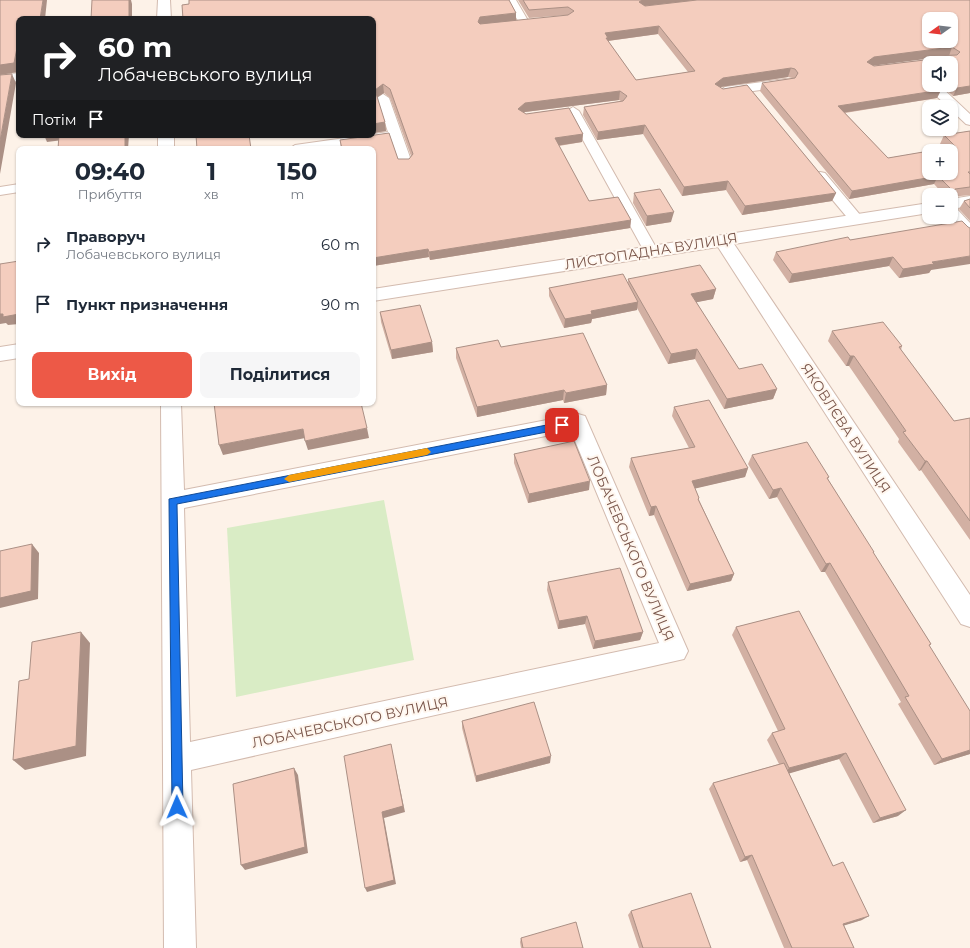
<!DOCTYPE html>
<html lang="uk">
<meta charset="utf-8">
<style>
body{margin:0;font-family:Montserrat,sans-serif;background:#f6f6f7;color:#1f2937;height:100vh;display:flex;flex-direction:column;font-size:15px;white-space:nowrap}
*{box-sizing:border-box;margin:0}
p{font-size:13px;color:#747a83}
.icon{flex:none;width:22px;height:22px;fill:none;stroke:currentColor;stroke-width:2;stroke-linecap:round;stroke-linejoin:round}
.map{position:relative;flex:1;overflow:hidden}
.drawer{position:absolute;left:16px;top:146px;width:360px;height:260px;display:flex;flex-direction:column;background:#fff;border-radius:8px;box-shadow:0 1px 3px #0004}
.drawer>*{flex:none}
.banner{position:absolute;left:16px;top:16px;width:360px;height:122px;border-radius:8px;box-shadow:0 1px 3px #0004;background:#202124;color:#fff;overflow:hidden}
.needle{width:26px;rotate:255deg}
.fabs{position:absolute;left:922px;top:12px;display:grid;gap:8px}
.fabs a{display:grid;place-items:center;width:36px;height:36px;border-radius:8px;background:#fff;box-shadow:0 1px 3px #0004;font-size:20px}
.pin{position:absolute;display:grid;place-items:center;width:34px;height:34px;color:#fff;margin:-17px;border-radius:8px;box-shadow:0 2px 6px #0006}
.me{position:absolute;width:44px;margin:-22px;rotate:359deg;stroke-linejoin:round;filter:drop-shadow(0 0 3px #0008)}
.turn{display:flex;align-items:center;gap:14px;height:84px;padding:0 16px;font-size:18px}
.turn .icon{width:52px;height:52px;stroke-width:2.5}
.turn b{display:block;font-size:28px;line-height:34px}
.then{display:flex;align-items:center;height:38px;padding:0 16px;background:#0003;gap:8px;font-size:15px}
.eta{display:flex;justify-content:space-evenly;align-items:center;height:68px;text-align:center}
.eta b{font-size:24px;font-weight:700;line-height:28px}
.button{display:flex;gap:8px;margin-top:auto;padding:8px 16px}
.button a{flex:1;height:46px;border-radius:8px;background:#ed5947;color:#fff;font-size:16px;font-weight:700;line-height:46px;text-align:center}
.button a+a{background:#f6f6f7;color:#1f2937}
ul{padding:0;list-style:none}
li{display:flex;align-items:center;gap:12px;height:60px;padding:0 16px}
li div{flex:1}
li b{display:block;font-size:15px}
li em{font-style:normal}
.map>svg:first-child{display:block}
.green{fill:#d9ecc5}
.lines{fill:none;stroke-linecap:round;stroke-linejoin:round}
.service-casing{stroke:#d3bbaf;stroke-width:2}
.minor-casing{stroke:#d3bbaf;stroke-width:2}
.service{fill:#fff;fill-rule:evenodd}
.minor{fill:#fff;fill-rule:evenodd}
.wall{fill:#d2b0a3;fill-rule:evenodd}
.shaded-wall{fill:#ab9085}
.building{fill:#f4cdbe;stroke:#ab9085;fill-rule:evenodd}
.route{fill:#1a73e8;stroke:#114b97}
.slow{fill:#f59e0b}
.labels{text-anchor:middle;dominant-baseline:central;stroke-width:4;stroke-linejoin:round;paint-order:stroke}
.street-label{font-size:14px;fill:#79554a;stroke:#fff7ef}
</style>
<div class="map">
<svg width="970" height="948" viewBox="0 0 970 948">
<rect width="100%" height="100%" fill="#fdf2e8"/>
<path class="green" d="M384,500L414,660L236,697L227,528Z"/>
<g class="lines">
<g class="service-casing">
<path id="service" d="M506,0H516L530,24L529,26H521Z
M19,73V81L0,83V75Z
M785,79L789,80L791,83L789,86L725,95L719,91L725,87Z
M928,82L929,85H939L970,114V125L966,124L951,110V107H948L928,88L926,85Z
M383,94L389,98L412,163L410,166H400L391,140L323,149H289L295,145L388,132L377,98Z
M573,107L579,111L658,251L656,254H646L644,251L567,111Z
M820,172L825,173L861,216L863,219L861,222H851L815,179L813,176L815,173Z
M19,184V192L0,195V187Z
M951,207L956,208L970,223V236L965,235L949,217H951Z"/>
</g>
<g class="minor-casing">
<path id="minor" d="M158,0H170L171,19H157Z
M158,135H174V149H158Z
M970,196V206L951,209V199Z
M929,203V213L734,244L970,595V627L961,624L718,247L373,301V289Z
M19,344V358L0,361V347Z
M161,403H181L184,490L578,414L585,416L688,651L684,659L191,770L196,948H164ZM571,431L659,643L190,742L184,508Z"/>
</g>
<use href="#service" class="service"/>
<use href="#minor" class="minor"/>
</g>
<path class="wall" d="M189,0H509L516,13V21L568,15L529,18L518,0H697L644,6H645L697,0H970V93L953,96L941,85H951V63H929V85H936L941,90L937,98L845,113L888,158L929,151V173H951V151H929L945,148L940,144L944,135L970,131V195L951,197V195H944L934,184L849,199L760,91L762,83L793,78H792L788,77L720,87L723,89L747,85L836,193L832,201L742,215L726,190L682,196L643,134L597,140L583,115L584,107L621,101L619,100L525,112L523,113L526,114L569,108L583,134L582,142L559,146L589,201L618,197L631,220L630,228L430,260L429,257L373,266V149H341L340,140L389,133L398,159H409L411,156L390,98L384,93L377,97L385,122L386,131L373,133V19H183L182,5L189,4ZM929,19H951V41H929ZM658,34L688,72L636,80L608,41ZM933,57V59L874,66L872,65Z
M634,193L671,222L646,226L633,203Z
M970,199V221L959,209L964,201Z
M968,227L931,270L929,273L899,278L889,266L789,283L773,260L776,252L850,240Z
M628,279L716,289L713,299L696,302L739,369L777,389L773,399L724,409L695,359L668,364L637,308V310L592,319L591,323L564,328L549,296V288L628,282Z
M380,312L432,342L433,352L392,359L381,322Z
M832,331L902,346L901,350L954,421L970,418V540L921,470L919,471L898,442L899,439L849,366H846L828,341Z
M501,347L607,385L606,395L564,403L563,400L477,417L456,358V348Z
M674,407L748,468L745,477L695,488L699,498V500L734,574L731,581L687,591L654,515L649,516L629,467L631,458L689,448L672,416Z
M514,454L589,490L528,503L514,463Z
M752,455L829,477L828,479L873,553L931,644L929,646L970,754L934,765L898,704L901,702L825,572H821L777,497L769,499L748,464Z
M548,582L643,632L640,640L593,649L585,624L558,629L547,590Z
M799,611L898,816L873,823L839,759L789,773L833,866L862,920L844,925L854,948H784L747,860L740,862L709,789L713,783L779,764L767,740L772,733L778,731L732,635L736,627Z
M462,721L550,763L476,782L462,728Z
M631,911L711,948H639L628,915Z
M521,938L583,948H521L520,942Z"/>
<path class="shaded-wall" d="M43,0H47L45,19H40Z
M129,0H131L132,4V19H129Z
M642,0H697L644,6L639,2Z
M516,13V21L478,30V22L480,17Z
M659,26L658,34L607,41V46L605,33Z
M19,38V66L18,72L0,75V65Z
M952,47L949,56L871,66L867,62L874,57Z
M791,68L788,77L721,87L714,92L715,84L723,78Z
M12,74L16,83L0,174V141Z
M383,84L384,93L376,98L375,90Z
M970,86V93L953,96L957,88Z
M941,90L937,98L835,114L838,106Z
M620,91L619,100L525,112L518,117V109L525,103Z
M385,122L386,131L373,133V124Z
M645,125L643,134L597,140L598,132Z
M583,134L582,142L555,146V138Z
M44,135H61L63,140L47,142Z
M125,135H129L128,149H125Z
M338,135H356L338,137Z
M938,176L934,184L849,199L852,191Z
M728,181L726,190L682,196L684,187Z
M836,193L832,201L742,215L745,206Z
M674,212L671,222L646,226L647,216Z
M631,220L630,228L430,260L429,252Z
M428,249L429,257L373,266V258Z
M970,256V264L931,270L929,273L899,278L903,269L932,262Z
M893,257L889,266L789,283L792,274Z
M716,289L713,299L688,304L691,294Z
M638,302L637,310L592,319L591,323L564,328L565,319L591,311Z
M0,314H19V324L8,325L6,323L0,324Z
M432,342L433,352L392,359L391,350Z
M697,349L695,359L668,364L671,354Z
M850,356H854L849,366H846Z
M607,385L606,395L564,403L566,393Z
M777,389L773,399L724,409L727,399Z
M564,390L563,400L477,417V407Z
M367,428L369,438L308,450L305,441Z
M303,429L305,438L223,455L219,445Z
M925,461H927L921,470L919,471Z
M748,468L745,477L689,490L692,481Z
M590,481L589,490L528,503L529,494Z
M781,488L777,497L769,499L773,490Z
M656,506L654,515L649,516L651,507Z
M32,544L39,553L38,599L0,608V598Z
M830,563L825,572H821L826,564Z
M734,574L731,581L687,591L690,584Z
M587,616L585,624L558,629L559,621Z
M81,632L90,643L86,756L25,770L13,760Z
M643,632L640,640L593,649L595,641Z
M392,750L405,812L384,818L396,884L367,892L365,888L382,812Z
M970,750V754L934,765L942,759Z
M846,753L839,759L784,775L789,768Z
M551,756L550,763L476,782V776Z
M294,768L298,775L308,853L245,870L241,865Z
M906,810L898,816L873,823L880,818Z
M752,855L747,860L740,862L745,857Z
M869,916L862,920L836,928L843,924Z"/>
<path class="building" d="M0,0H43L40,19H19V38L14,63L0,65Z
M92,0H129V19H91Z
M189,0H509L516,13L480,17L478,22L480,24L568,15L574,11L568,7L529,10L523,0H642L639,2L645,6L697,0H970V86L957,88L951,82V63H929V76L928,78H929V85H936L941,90L838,106L888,158L929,151V173H951V151H929L956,147L944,135L970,131V172H968L970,174V187L955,189L954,192L938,176L852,191L762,83L795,78L798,73L795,69L791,68L723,78L715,84L723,89L747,85L836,193L745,206L728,181L684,187L645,125L598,132L584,107L623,101L627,96L620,91L525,103L518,109L526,114L569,108L583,134L555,138L589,201L618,197L631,220L429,252L428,249L373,258V149H342L340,140L389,133L398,159H409L413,154L390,89L383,84L375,90L385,122L373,124V19H183L182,5L189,4ZM929,19H951V41H929ZM659,26L695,71L636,80L606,38H608L605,33ZM952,47L960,52L957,55L934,56L933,59L874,66L867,62L874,57Z
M12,74L0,141V75Z
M59,135H125V149H58Z
M196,135H249L251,149H197Z
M660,189L674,212L647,216L634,193Z
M970,199V208L964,201Z
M962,221L968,227L970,228V256L932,262L934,264L903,269L893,257L792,274L776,252L848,237L850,240Z
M19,261V314L3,317V314H0V264Z
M700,265L716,289L691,294L739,369L762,364L777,389L727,399L697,349L671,354L628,279Z
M623,274L638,302L591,311L592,314L565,319L549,288Z
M420,305L432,342L391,350L380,312Z
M883,322L902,346L899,347L954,421L970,418V521L927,461H925L903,432L906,431L854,356H850L832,331Z
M583,333L607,385L566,393L564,390L477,407L456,348L498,340L501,347Z
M709,400L748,468L692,481L699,498L698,499L734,574L690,584L656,506L651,507L631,458L695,447L674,407Z
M214,403H361L367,428L305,441L303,429L219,445Z
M574,441L590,481L529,494L514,454Z
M807,442L829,477L827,478L874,552H873L931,644L929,645L970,711V750L942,759L905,697L909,696L830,563L826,564L781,488L773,490L752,455Z
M32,544L31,591L0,598V551Z
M620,568L643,632L595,641L587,616L559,621L548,582Z
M799,611L906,810L880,818L846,753L789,768L772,733L785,729L736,627Z
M81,632L76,746L13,760L19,681L29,679L32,642Z
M534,702L551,756L476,776L462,721Z
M391,744L403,806L382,812L394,880L365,888L344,756Z
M784,763L833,866L843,862L869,916L843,924L854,948H792L752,855L745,857L713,783Z
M294,768L305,847L241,865L233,784Z
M691,893L711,948H643L631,911Z
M576,922L583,948H523L521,938Z"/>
<path class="route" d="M562,422L567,425L562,429L177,504L183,807L182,811L177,812L173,811L172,807L169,499Z"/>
<path class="slow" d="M427,448L431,452L427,455L289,482L284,479L289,475Z"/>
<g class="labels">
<g class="street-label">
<text transform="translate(651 251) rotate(-9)">ЛИСТОПАДНА ВУЛИЦЯ</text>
<text transform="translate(846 428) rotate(57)">ЯКОВЛЄВА ВУЛИЦЯ</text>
<text transform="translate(631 548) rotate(67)">ЛОБАЧЕВСЬКОГО ВУЛИЦЯ</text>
<text transform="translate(350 722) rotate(-12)">ЛОБАЧЕВСЬКОГО ВУЛИЦЯ</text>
</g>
</g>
</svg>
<div class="fabs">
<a><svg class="needle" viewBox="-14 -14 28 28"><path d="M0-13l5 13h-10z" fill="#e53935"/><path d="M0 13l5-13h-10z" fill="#747a83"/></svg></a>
<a><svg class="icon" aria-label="sound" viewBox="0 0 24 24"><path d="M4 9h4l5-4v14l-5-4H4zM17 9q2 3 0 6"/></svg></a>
<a><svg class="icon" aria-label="layers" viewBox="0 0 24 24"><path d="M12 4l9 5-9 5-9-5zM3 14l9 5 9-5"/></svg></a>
<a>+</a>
<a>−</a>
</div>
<div class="pin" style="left:562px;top:425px;background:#d93025"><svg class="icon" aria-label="arrive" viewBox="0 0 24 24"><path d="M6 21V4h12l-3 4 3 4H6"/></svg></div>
<svg class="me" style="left:177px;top:807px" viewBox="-20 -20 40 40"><path d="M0-17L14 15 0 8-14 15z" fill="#1a73e8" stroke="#fff" stroke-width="4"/></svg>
<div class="banner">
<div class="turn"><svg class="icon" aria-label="right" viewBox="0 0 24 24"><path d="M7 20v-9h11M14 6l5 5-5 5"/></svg><div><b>60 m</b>Лобачевського вулиця</div></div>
<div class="then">Потім<svg class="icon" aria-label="arrive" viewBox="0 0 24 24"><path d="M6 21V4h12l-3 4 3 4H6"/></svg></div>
</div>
<section class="drawer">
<div class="eta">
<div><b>09:40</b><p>Прибуття</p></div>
<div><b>1</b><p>хв</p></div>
<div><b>150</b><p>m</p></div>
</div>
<ul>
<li><svg class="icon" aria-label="right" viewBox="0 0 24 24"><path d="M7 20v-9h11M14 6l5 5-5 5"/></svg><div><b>Праворуч</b><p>Лобачевського вулиця</p></div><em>60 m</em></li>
<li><svg class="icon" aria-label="arrive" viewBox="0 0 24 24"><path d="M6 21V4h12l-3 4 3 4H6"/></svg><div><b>Пункт призначення</b></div><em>90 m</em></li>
</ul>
<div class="button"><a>Вихід</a><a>Поділитися</a></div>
</section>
</div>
